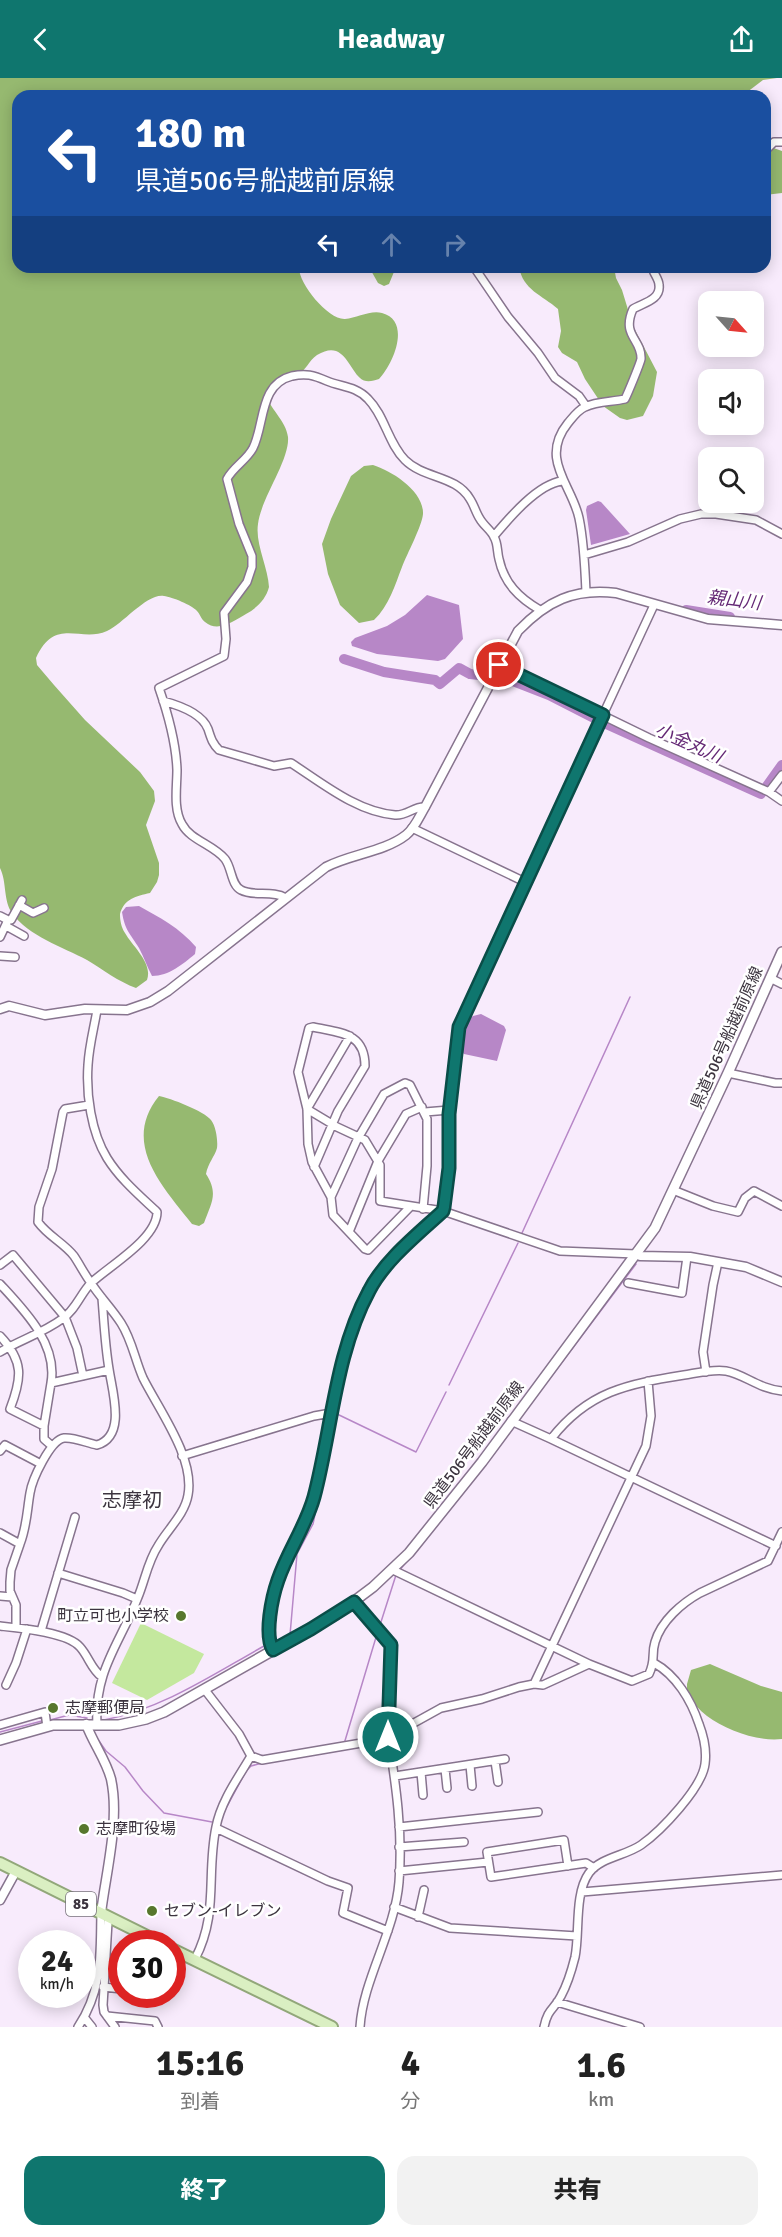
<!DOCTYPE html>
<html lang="ja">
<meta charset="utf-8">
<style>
body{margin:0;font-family:Signika,"Noto Sans JP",sans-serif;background:#f2f2f2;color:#222;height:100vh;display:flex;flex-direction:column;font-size:22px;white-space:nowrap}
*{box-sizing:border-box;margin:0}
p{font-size:20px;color:#767676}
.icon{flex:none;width:33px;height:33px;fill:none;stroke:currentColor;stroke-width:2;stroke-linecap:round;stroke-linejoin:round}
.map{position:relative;height:1949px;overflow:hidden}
.sheet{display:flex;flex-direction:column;background:#fff;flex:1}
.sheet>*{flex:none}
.top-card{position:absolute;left:12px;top:12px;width:759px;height:183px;border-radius:18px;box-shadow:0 3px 15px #0003;background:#1a4fa0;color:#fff;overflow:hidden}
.needle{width:39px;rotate:117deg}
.buttons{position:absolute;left:698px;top:213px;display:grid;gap:12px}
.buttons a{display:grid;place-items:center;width:66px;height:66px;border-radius:12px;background:#fff;box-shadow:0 3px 15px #0003;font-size:30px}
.speed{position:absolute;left:18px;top:1852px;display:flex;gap:12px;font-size:30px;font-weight:700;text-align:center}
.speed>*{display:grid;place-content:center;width:78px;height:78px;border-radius:50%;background:#fff;box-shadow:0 3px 15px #0003;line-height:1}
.speed small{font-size:15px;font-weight:400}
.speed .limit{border:9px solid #d22;background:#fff;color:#111}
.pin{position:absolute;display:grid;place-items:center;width:51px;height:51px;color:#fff;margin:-26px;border:3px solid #fff;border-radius:50%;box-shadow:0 2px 6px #0007}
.me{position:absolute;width:66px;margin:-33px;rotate:0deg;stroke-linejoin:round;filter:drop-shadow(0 0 4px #0008)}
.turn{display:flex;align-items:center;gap:21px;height:126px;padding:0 24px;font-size:27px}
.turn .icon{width:78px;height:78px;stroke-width:2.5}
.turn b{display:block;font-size:42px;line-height:51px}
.lanes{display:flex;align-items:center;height:57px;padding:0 24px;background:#0003;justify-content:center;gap:30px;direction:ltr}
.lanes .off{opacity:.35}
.eta{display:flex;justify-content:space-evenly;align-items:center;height:102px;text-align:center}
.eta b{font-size:36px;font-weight:800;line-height:42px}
.action{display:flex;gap:12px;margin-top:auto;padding:12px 24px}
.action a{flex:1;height:69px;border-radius:18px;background:#0f766e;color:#fff;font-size:24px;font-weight:800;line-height:69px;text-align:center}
.action a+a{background:#f2f2f2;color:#222}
header{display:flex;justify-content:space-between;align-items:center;height:78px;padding:0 24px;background:#0f766e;color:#fff;font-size:27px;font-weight:800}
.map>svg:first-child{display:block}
.green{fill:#c4e89e}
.forest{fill:#96b970}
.water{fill:#b787c7}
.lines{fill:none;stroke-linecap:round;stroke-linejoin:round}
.stream{stroke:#b787c7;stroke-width:1.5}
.river{stroke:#b787c7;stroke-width:10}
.minor-casing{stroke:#87748e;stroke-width:10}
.tertiary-casing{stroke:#87748e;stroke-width:11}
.secondary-casing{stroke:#87748e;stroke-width:12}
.primary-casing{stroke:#92a77a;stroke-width:14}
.minor{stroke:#fff;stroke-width:7}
.tertiary{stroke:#fff;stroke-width:8}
.secondary{stroke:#fff;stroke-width:9}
.primary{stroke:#daefc2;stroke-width:10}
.route-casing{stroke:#0a4d48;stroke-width:15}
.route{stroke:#0f766e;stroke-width:10}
.poi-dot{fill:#57772d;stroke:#fff;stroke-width:2}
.labels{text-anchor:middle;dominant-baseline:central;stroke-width:5;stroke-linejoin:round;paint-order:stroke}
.shield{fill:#fff;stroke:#767179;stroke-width:1.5}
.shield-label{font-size:15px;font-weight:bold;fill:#3c343f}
.street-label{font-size:16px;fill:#3c343f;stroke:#fff}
.poi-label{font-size:16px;fill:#3c343f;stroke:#fff;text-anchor:start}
.water-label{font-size:18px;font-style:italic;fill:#652976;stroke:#fff}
.quarter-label{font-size:20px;fill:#3c343f;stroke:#fff}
</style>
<header><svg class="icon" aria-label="back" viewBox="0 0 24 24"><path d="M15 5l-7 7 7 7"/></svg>Headway<svg class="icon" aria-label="share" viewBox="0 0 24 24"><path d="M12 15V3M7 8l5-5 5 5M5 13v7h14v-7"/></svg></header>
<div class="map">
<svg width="782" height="1949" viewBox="0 0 782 1949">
<rect width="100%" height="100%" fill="#f8ebfc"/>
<path class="green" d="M141,1545L204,1576L194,1595L147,1622L112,1605Z"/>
<path class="forest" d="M0,0H777L763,2L742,18H18V189H299C298,205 328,242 345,241C357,240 370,232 382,235C412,243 393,287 379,301C373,303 365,305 360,300C348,289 343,261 317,277C308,283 307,292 297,297C286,304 272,303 265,314C269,331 286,342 288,359C290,382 261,420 258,446C255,466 268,489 269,509C266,521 257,530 246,536C234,543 218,555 205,544C201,541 200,536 197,533C192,527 172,519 164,518C147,515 123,546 107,553C80,565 55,538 36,580L37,587L54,607L85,642L140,694L154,713L155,723L146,747L159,785V797L157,804L150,815C136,818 124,821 120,836C120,842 121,849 125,855C133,869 153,885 147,902L136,910C119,904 102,891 87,882C63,869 28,858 12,835C3,822 7,804 0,790Z
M765,67L782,73V115L765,117Z
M369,189H396L389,206L384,208L378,205Z
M519,189H614L616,200L622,212L633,248L657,294L653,318L643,338L627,342L620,340L603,328L585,301L577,284L562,275L558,269L561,253L558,231C542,217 523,212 519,189Z
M373,387C392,393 424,413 423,436C422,448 407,476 402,489C395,507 389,528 374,542L359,545L340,527L328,496L322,466L331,441L351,398L364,388Z
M159,1018C170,1020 204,1033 211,1042C216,1048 218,1063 217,1070C215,1078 208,1085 206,1096C219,1116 211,1125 204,1145L199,1148L192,1146C162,1108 121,1065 159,1018Z
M710,1586L761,1608L782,1614V1661C758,1664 726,1652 707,1638C699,1632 693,1624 687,1617V1606L691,1592Z"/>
<path class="water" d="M598,423L601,424L630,456L591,467L586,432L587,428Z
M427,517L459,527L463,561L445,581L438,583L377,576L352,568L351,564L355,560L387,548L405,537Z
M139,828C159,839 180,850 196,869L195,876C183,886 169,898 152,898C147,889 144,879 139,870C130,855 125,853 122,834L126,829Z
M481,936L504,948L506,952L497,983L464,976L462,974L466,943L473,938Z"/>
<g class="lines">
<path class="stream" d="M522,1155L630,919
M550,1300L636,1186
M449,1307L518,1165
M322,1405L337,1336L416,1374L446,1314
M399,1493L407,1483
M380,1547L396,1497
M275,1564L290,1557L297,1476L313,1446L320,1412
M50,1642L69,1637L87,1640
M104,1642C162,1631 212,1597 264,1568
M0,1654L42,1643
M99,1663L106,1673L125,1689L143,1713L164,1735L212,1744
M344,1666L377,1556
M296,1679L342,1672
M224,1734L246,1693L251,1688L262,1685"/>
<path class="river" d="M686,532L730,539
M344,581L384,594L435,602L440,606L459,590L470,596L488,598
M500,598L549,617L594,640
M604,645L761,716
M767,708L782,687"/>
<g class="minor-casing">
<path id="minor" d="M765,73L774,64H782
M474,189L508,239L538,275L555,300L579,318L586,328
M494,458C510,439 538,406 562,403
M584,477L628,464L680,441L701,436H716L756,442L782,456
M586,514C585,490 584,464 579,440C572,407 539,381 568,345C573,339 578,332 585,329C597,323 612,324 625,321C628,315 640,286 641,281C642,261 621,258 633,231C643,225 661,222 659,207C659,201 653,195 652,189
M499,587L649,660L769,714L782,723
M163,623C178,627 202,635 208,651C211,660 212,665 219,672L274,688L291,685C322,705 357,734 395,737C407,738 414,728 425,729
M769,714L782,697
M412,750L525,804
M286,820C272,812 254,819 241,812C231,807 232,790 225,781C214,767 190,762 182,746C173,731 177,709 177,692C176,664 168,636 159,610L224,578L226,561L224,535L247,504L252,489V478L239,446L227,401C233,389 247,382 253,370C265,346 259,306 292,298C306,295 313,297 327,303C341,309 356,308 368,321C385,338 388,365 405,382C424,401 456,397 470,421C474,427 476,435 480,441C484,448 491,452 494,459C498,465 497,474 499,481C504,505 519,520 540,532
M19,827L33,835L44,830
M0,838L8,842L0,859
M8,842H11L22,822
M6,848L24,858
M0,878L15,879
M770,900L782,906
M728,995L775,1005H782
M89,1027L65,1031L63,1034L52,1091L39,1129L38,1144C48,1158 64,1165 74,1178C80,1187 85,1197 91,1205C100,1219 112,1231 121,1245C132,1262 135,1282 143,1300C159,1332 195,1380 188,1417C185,1436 167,1452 158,1468C148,1483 145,1502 138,1519C120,1566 94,1592 97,1647
M307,1031L337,1049L365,1062L380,1087V1123L443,1133L560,1173L636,1176
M307,1031L350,958
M425,1034L449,1032
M314,1089L338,1033L365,988C365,954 340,955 313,949L309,950L298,994L307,1031L308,1066L312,1084L331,1119L333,1137L365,1171L368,1172L410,1129
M673,1112L713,1128L738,1134L745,1120L754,1113L782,1128
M331,1119L357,1062L384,1016L405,1005L410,1007L427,1041V1088L423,1131
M349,1154L378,1083L406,1036L422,1029
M0,1187L13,1177L65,1239L77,1270L83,1298
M628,1205L682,1215L687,1179
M0,1206C24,1232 58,1266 51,1305
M0,1258C24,1283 22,1300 10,1331L44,1348L51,1305L109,1292
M0,1274C20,1262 43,1255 62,1241C75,1233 81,1215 91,1205C109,1188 157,1161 157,1134C139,1117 120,1101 107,1080C91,1054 86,1016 88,987C89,968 94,950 97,932
M706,1294L703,1274L713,1207L718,1184
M511,1343L551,1361C588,1313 628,1306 684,1297C697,1295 713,1291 726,1293C744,1296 759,1311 782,1313
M44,1348V1361L52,1368
M551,1361L776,1468
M0,1373L5,1367L41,1386
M182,1378L314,1338L331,1335
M0,1455L20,1466C27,1448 27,1432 30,1415C32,1402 50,1362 64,1360C74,1359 87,1365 97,1367C127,1358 112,1313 109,1291C105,1267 104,1244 102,1220
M393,1492L589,1586
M58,1495L123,1515L137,1521
M0,1518L12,1519
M354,1524L391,1567C391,1597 384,1629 388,1658C396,1706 403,1756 399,1804C395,1854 363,1901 360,1949
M0,1548C19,1550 67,1554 80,1569C89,1579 91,1591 102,1599
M16,1549V1527L10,1513V1504L11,1492L20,1466
M41,1553L75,1439
M273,1572C264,1557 272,1519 278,1502C287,1475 305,1451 313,1423C332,1354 335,1278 369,1213C384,1184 419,1156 443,1133L444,1129L449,1090V1036L458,949L654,527
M534,1606L646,1368L651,1338L648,1303
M6,1607L16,1585L27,1551
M205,1612L239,1656L251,1678L262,1682L385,1661L441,1630L482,1621L519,1609L534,1606L543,1607L589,1586L632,1603L649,1596C656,1581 651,1577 655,1564C661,1543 682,1525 700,1515L768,1483L782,1454
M0,1647L45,1634L47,1649
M495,1683L498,1704
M470,1687L472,1708
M445,1691L447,1710
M421,1694L423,1717
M395,1698L505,1681
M399,1749L538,1734
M216,1750L328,1803L348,1810L343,1835L388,1853
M399,1769L464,1764
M568,1788L564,1762L487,1774L491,1799L586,1785L594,1790
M399,1793L488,1784
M582,1814L782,1797
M394,1829L450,1850L577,1858
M418,1839L424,1812
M111,1841L108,1844L103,1927L104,1934L115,1949
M195,1881C219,1835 206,1797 216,1749C221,1723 238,1700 251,1678
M103,1909L122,1911
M557,1924L640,1949
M107,1938L155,1943L158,1949
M84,1939L92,1949
M78,1949C103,1911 100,1878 101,1835
M544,1949C548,1930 554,1932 561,1918C567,1907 572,1891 575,1879C580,1854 574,1816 589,1795C601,1779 625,1778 641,1767C661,1753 702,1710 705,1686C707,1671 704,1659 699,1646C691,1622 676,1597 654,1585"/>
</g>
<g class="tertiary-casing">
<path id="tertiary" d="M0,931L9,928L45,937L85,931L127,932L150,924L168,913L326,789C351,776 384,774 406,757C415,750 419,739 425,729L518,553C547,523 574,510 616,515L708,541L782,547
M636,1176L640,1178L690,1179L746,1189L782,1204
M86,1646C93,1665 106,1682 111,1701C120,1742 106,1794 101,1835
M0,1822L16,1793"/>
</g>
<g class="secondary-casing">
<path id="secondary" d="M0,1662L53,1647H119L146,1641L164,1634L337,1536L373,1509L409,1475L482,1384L655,1150L728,995L782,874"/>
</g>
<g class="primary-casing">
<path id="primary" d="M0,1785L163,1866
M172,1871L332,1949"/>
</g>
<use href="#minor" class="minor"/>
<use href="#tertiary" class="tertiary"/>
<use href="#secondary" class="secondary"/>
<use href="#primary" class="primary"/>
</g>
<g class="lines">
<g class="route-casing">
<path id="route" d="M388,1659L391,1567L354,1524L311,1551L273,1572C264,1557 272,1519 278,1502C288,1473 306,1448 314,1419C332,1351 335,1276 369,1213C384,1183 418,1156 443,1133L444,1129L449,1090V1036L459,949L603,637L499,587"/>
</g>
<use href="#route" class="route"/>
</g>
<g class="poi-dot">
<circle cx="181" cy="1538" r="6"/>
<circle cx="53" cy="1630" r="6"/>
<circle cx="84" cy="1751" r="6"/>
<circle cx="152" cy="1833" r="6"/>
</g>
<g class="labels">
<rect class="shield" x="66" y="1814" width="30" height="24" rx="4.5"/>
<g class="shield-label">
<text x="81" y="1826">85</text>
</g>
<g class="street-label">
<text transform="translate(727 960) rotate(-66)">県道506号船越前原線</text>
<text transform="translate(474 1367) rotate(-53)">県道506号船越前原線</text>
</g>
<g class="poi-label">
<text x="169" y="1538" text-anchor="end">町立可也小学校</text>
<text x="65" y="1630">志摩郵便局</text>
<text x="96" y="1751">志摩町役場</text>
<text x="164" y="1833">セブン-イレブン</text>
</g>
<g class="water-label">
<text transform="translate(734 522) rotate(7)">親山川</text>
<text transform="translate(689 665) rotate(24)">小金丸川</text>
</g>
<g class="quarter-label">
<text x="132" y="1422">志摩初</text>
</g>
</g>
</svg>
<div class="buttons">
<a><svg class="needle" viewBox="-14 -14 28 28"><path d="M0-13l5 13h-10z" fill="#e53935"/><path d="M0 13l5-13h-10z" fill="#767676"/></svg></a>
<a><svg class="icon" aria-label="sound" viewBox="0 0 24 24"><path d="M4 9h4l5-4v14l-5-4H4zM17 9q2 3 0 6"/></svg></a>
<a><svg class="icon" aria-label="search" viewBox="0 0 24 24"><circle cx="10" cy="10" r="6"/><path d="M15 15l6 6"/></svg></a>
</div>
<div class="speed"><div>24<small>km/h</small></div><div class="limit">30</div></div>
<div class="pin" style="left:499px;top:587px;background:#d93025"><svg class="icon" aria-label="arrive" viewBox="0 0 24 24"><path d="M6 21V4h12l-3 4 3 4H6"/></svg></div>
<svg class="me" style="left:388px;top:1659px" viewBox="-20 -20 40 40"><circle r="17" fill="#0f766e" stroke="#fff" stroke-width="3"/><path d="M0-11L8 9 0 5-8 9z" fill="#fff"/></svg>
<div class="top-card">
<div class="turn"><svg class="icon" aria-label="left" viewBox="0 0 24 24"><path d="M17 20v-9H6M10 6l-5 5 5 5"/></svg><div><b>180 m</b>県道506号船越前原線</div></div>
<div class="lanes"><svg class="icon" aria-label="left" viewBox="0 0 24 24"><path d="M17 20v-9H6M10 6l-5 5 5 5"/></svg><svg class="icon off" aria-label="ahead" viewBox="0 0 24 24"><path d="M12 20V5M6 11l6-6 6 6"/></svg><svg class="icon off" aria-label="right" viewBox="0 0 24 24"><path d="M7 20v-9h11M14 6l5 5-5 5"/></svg></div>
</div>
</div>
<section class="sheet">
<div class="eta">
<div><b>15:16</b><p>到着</p></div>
<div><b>4</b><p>分</p></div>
<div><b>1.6</b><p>km</p></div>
</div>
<div class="action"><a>終了</a><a>共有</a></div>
</section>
